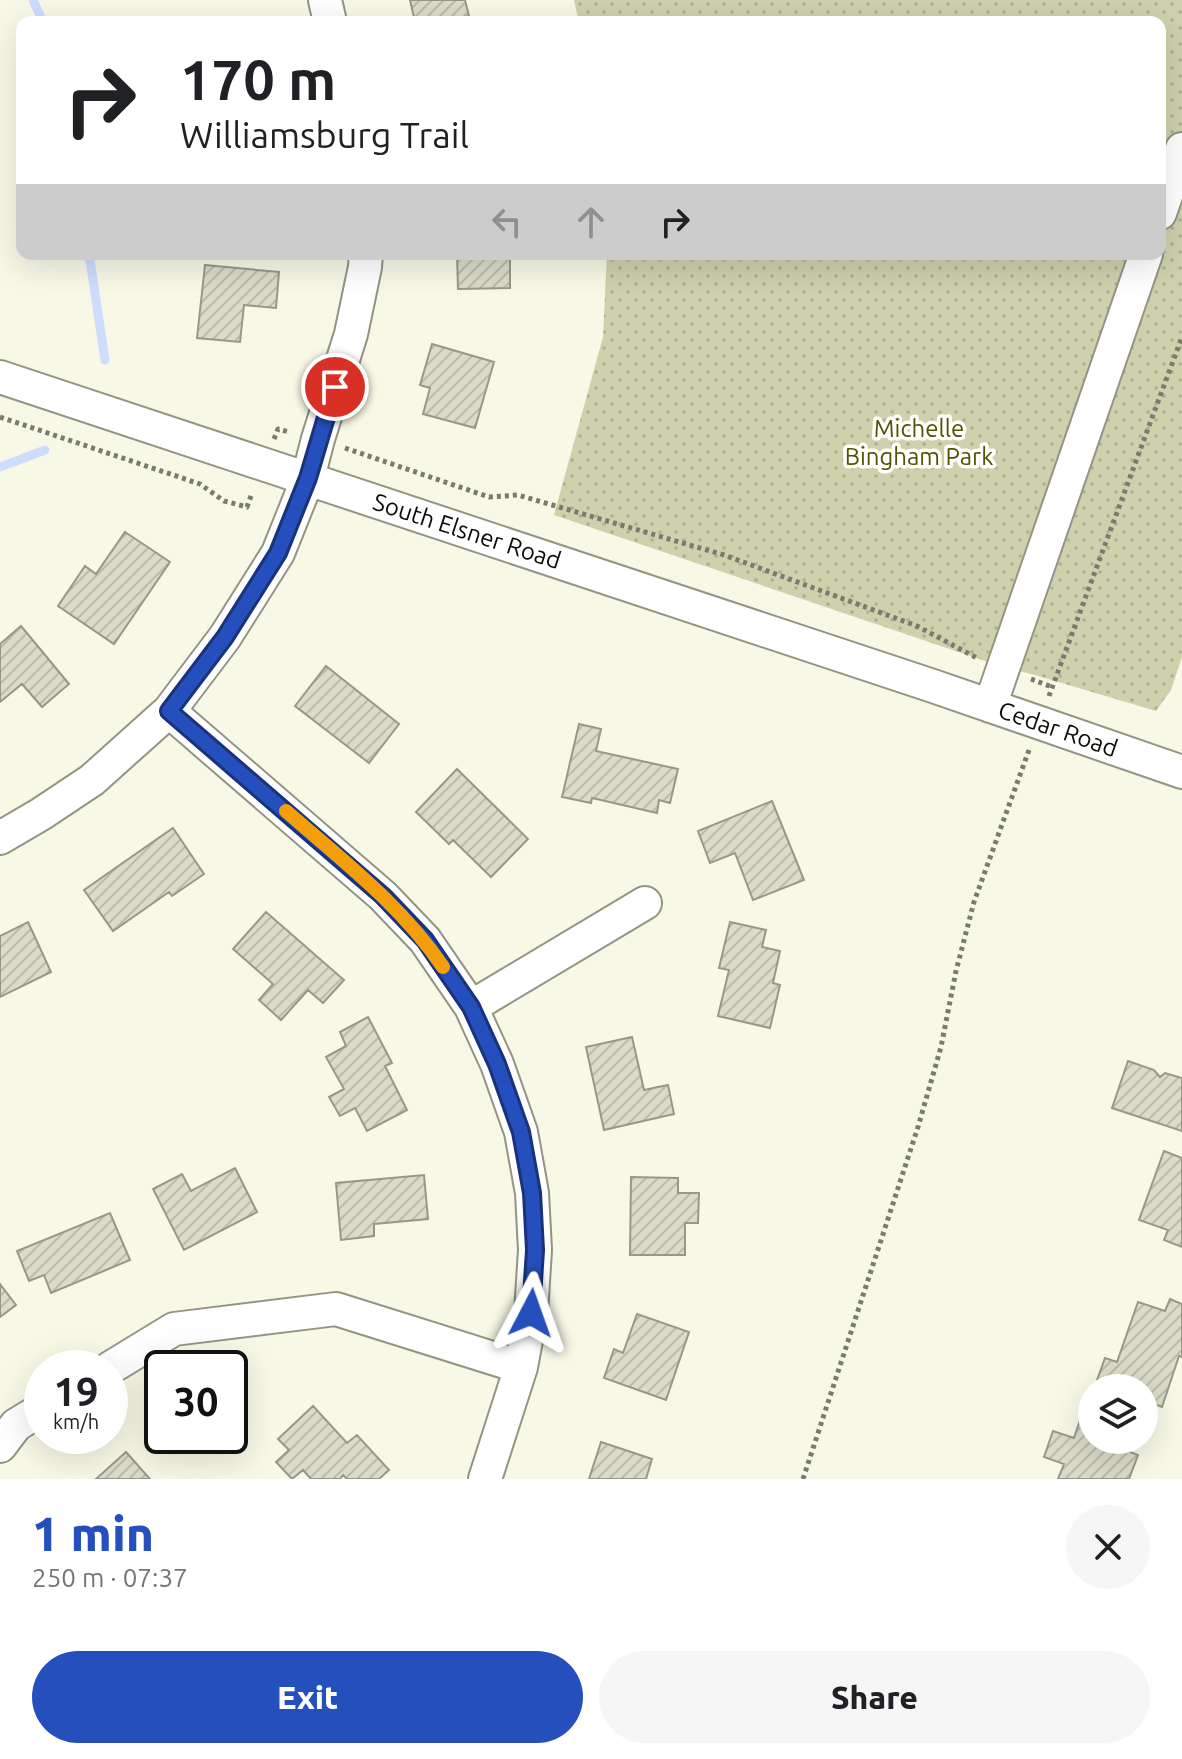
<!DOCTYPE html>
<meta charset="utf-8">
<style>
body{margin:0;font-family:Ubuntu,sans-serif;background:#f6f6f6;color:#202124;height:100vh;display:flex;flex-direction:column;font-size:30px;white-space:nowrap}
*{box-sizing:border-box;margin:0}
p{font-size:26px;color:#757577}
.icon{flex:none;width:44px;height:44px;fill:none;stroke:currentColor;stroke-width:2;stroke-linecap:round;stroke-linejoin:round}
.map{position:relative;height:1479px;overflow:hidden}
.drawer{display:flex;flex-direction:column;background:#fff;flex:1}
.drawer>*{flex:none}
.top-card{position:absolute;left:16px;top:16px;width:1150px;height:244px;border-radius:16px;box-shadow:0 8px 32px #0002;background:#fff;color:#202124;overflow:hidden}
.fabs{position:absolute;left:1078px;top:1374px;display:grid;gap:16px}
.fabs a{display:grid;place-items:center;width:80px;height:80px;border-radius:50%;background:#fff;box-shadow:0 8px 32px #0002;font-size:40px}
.speed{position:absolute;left:24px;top:1350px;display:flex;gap:16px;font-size:40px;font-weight:700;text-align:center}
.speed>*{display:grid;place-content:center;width:104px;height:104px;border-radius:50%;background:#fff;box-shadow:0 8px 32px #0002;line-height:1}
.speed small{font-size:20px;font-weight:400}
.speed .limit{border:4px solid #111;border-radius:12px;background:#fff;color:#111}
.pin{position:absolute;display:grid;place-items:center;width:68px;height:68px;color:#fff;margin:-34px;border:4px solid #fff;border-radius:50%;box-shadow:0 2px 8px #0007}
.me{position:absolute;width:88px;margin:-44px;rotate:4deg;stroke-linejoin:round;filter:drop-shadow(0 0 6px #0008)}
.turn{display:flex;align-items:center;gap:28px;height:168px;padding:0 32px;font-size:36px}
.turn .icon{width:104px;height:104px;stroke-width:2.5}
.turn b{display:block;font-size:56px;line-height:68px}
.lanes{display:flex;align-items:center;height:76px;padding:0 32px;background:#0003;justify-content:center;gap:40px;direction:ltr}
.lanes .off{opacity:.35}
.round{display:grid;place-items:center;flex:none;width:84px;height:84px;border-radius:42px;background:#f6f6f6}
.headline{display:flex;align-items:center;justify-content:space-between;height:136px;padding:0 32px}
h1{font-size:48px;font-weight:800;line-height:60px;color:#254fbd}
.primary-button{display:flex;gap:16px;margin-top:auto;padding:16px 32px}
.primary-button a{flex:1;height:92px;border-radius:48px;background:#254fbd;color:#fff;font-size:32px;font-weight:800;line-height:92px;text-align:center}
.primary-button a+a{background:#f6f6f6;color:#202124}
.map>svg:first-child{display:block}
.green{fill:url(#green-dots)}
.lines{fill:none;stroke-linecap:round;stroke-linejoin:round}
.stream{stroke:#ccddfe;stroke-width:9}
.building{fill:url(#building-hatch);stroke:#979887;stroke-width:2}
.minor-casing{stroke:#939483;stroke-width:36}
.path{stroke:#7a7b6f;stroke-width:5;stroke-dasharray:4 4;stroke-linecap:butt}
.minor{stroke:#fff;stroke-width:32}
.route-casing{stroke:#18337b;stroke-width:20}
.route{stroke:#254fbd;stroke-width:14}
.slow{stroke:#f59e0b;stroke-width:14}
.labels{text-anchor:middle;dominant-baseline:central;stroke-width:7;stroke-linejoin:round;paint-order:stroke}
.park-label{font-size:24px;fill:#525203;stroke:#fff}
.street-label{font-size:24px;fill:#0c0c06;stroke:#fff}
</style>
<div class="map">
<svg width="1182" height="1479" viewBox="0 0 1182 1479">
<defs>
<pattern id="green-dots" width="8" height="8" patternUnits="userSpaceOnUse" patternTransform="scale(2)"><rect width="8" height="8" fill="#cfd0ac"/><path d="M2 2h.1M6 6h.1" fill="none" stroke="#b1b192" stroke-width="1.8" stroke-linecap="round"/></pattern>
<pattern id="building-hatch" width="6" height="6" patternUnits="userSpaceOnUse" patternTransform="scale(2)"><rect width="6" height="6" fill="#dadbc9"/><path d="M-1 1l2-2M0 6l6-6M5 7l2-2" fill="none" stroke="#babbab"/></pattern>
</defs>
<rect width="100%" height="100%" fill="#f7f8e6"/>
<path class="green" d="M574,0H1182V657L1171,690L1156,711L1035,675L1003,667L554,515L603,337L607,254H1160V22H579Z"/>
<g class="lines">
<path class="stream" d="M33,0L43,22
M87,254L90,260L105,360
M0,467L45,450"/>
</g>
<path class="building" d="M410,0H465L469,16L441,22H415Z
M457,254H510V288L458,289Z
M205,265L279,272L276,308L244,305L240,342L197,338Z
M432,344L494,362L475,428L423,414L430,388L420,385Z
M125,532L170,562L114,644L58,606L85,566L96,574Z
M21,626L69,684L42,707L22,684L0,702V644Z
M326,666L399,724L369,763L295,706Z
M579,724L601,729L596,751L678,769L670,803L659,800L657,813L592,798L591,803L562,797Z
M457,769L528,839L491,877L453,840L449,844L416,812Z
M772,801L804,880L753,900L735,853L710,863L698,831Z
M173,828L204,874L172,896L169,892L113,931L84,890Z
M266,912L344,980L323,1003L308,990L281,1020L259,1000L273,984L233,949Z
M28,922L51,972L0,997V936Z
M730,922L766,930L762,947L780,951L773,983L780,985L770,1028L718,1016L729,970L719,968Z
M368,1017L392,1063L385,1066L407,1110L367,1131L355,1108L340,1116L329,1097L344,1089L326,1057L346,1046L340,1032Z
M632,1037L644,1090L668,1085L674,1114L604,1130L586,1047Z
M1128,1061L1154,1070L1160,1077L1165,1073L1182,1078V1131L1112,1108Z
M1164,1151L1182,1158V1247L1164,1240L1168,1230L1139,1220Z
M235,1168L257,1212L184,1250L153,1189L182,1174L191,1191Z
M424,1175L428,1219L374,1224V1236L341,1240L336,1183Z
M631,1177L678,1178V1193H699L698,1223H685V1255H630Z
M110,1213L130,1260L51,1293L44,1275L29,1281L17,1251Z
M0,1284L16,1305L0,1317Z
M1170,1299L1182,1304V1357L1179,1356L1162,1407L1144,1400V1388H1109L1096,1383L1105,1358L1117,1362L1138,1302L1165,1311Z
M637,1314L689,1332L666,1400L604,1378L614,1349L623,1353Z
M313,1406L347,1443L357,1435L389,1470L379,1479H347L343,1475L340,1479H311L303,1470L292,1479L276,1462L289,1450L278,1439Z
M1081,1417L1092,1420V1440H1135L1130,1452L1138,1455L1129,1479H1058L1064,1464L1044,1457L1053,1431L1074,1438Z
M601,1442L652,1459L646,1479H589Z
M126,1452L150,1479H96Z"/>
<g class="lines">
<g class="minor-casing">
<path id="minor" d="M325,0L330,22
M1160,213L1182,149
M0,377L933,686L1182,772
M990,706L1146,254
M169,711L383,896L425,940L471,1007L497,1064L521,1132L532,1193L535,1250L531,1313L521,1367L485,1479
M0,838L41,814L92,780L169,711L225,637L278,553L308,478L318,439L351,334L365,267L366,254
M471,1007L645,903
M110,1368L174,1329L336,1309L521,1367
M0,1446L16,1425L42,1409"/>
</g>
<path class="path" d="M0,417L200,484L224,501L247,507L252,493
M274,439L278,429L289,432
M345,448L489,497L518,495L724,555L917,626L977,658
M1031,679L1052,687
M1049,696L1182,337
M803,1479L918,1127L941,1047L956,971L974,902L1029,750"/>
<use href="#minor" class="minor"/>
</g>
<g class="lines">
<g class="route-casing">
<path id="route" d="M335,387L308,478L278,553L225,637L169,711L383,896L425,940L471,1007L497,1064L521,1132L532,1193L535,1250L531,1313"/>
</g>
<use href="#route" class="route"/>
<path class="slow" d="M286,811C342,860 401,905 443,967"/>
</g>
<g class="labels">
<g class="park-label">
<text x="919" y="428">Michelle<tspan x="919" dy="28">Bingham Park</tspan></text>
</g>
<g class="street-label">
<text transform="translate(467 531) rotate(18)">South Elsner Road</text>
<text transform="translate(1058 729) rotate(19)">Cedar Road</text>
</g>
</g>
</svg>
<div class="fabs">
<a><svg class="icon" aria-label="layers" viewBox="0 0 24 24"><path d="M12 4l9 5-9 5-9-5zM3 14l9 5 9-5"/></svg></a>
</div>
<div class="speed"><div>19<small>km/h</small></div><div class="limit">30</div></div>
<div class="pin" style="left:335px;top:387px;background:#d93025"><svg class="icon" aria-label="arrive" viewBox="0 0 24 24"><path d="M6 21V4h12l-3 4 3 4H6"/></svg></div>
<svg class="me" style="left:531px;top:1313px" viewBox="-20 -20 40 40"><path d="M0-17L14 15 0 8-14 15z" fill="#254fbd" stroke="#fff" stroke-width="4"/></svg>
<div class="top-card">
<div class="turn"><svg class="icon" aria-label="right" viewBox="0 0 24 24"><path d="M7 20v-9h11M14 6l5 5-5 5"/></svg><div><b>170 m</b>Williamsburg Trail</div></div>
<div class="lanes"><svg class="icon off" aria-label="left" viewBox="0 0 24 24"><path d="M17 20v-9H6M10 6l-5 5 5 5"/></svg><svg class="icon off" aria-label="ahead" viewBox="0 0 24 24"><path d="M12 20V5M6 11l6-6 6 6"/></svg><svg class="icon" aria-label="right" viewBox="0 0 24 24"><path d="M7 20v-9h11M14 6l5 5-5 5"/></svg></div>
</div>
</div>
<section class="drawer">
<div class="headline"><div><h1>1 min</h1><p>250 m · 07:37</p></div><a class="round"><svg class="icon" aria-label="close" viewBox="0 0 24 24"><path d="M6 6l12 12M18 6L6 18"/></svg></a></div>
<div class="primary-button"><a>Exit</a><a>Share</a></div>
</section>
